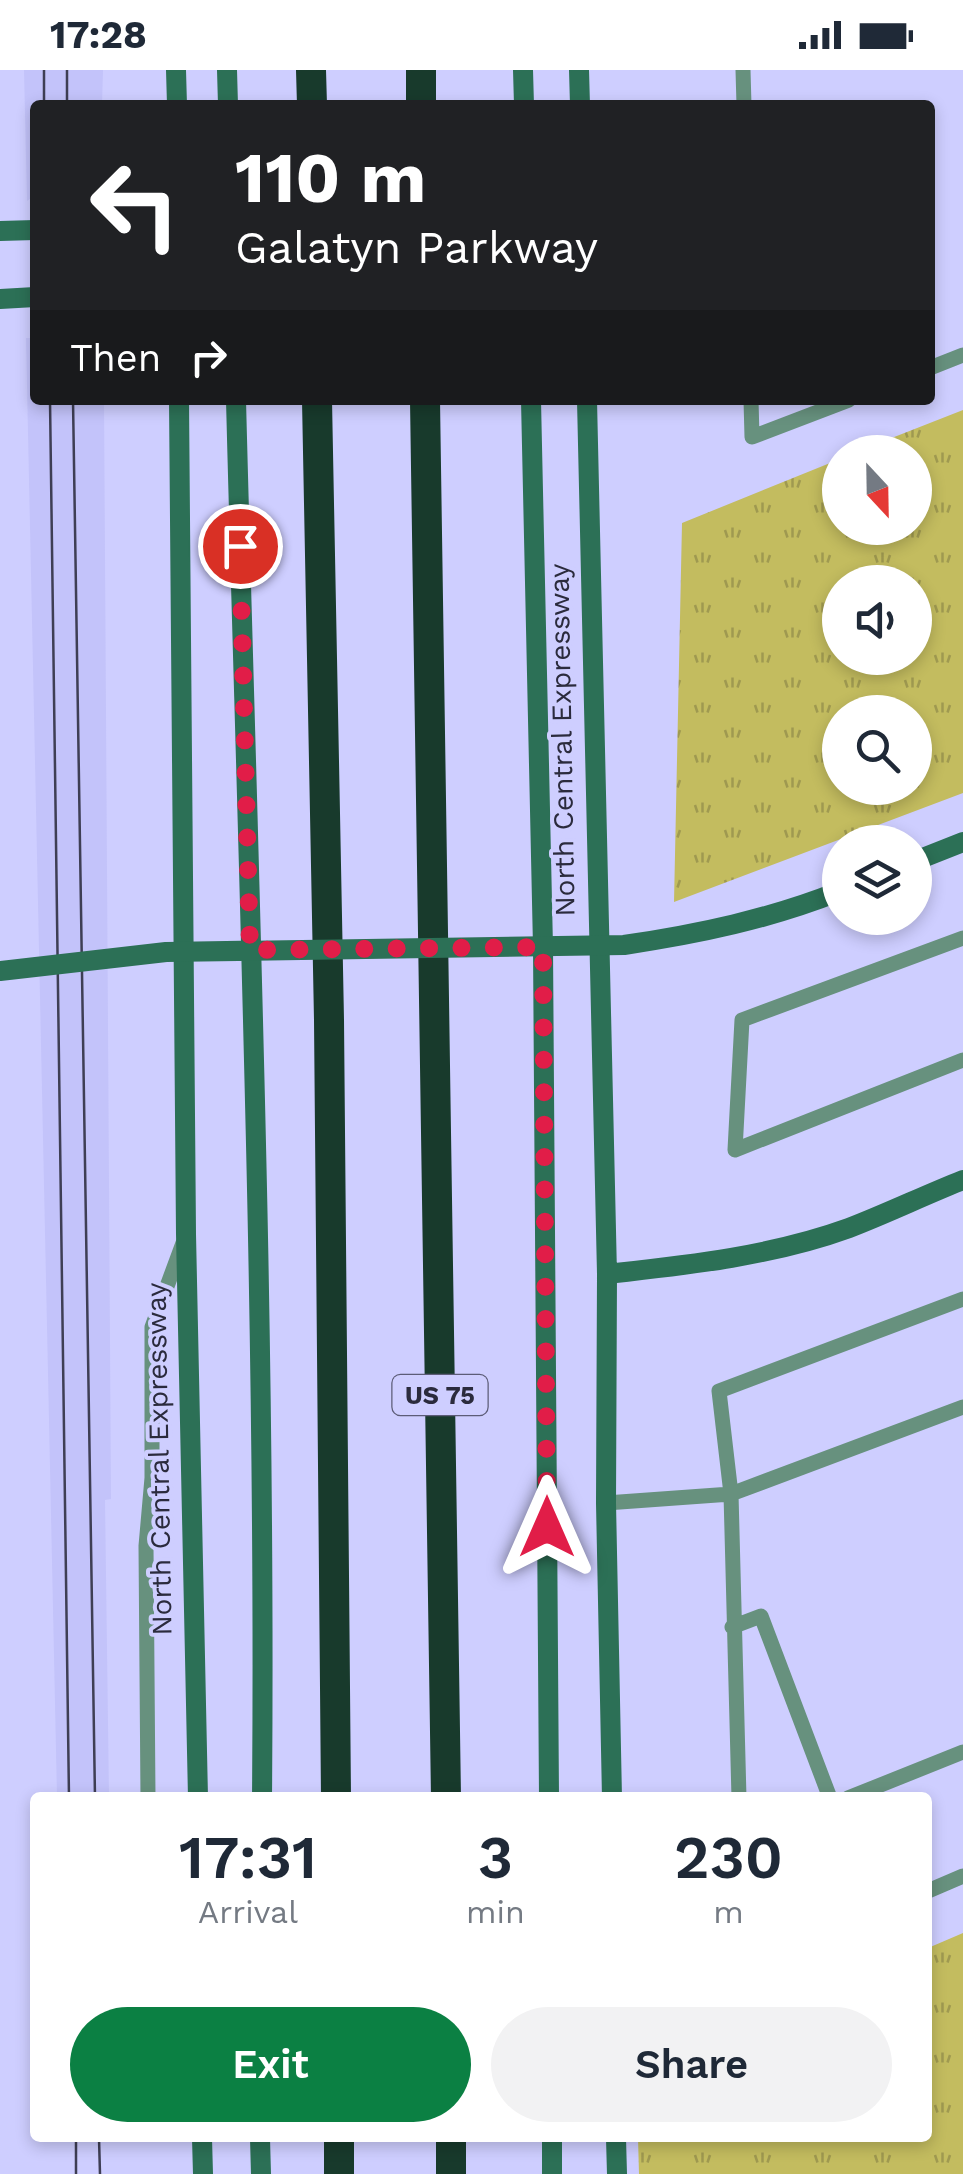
<!DOCTYPE html>
<style>
body{margin:0;font-family:"Work Sans",sans-serif;background:#f2f2f3;color:#1f2937;height:100vh;display:flex;flex-direction:column;font-size:38px;white-space:nowrap}
*{box-sizing:border-box;margin:0}
p{font-size:32px;color:#747a83}
.icon{flex:none;width:55px;height:55px;fill:none;stroke:currentColor;stroke-width:2;stroke-linecap:round;stroke-linejoin:round}
.map{position:relative;flex:1;overflow:hidden}
.panel{position:absolute;left:30px;top:1722px;width:902px;height:350px;display:flex;flex-direction:column;background:#fff;border-radius:10px;box-shadow:0 5px 15px #0003}
.panel>*{flex:none}
.guide{position:absolute;left:30px;top:30px;width:905px;height:305px;border-radius:10px;box-shadow:0 5px 15px #0003;background:#202124;color:#fff;overflow:hidden}
.needle{width:65px;rotate:158deg}
.fabs{position:absolute;left:822px;top:365px;display:grid;gap:20px}
.fabs a{display:grid;place-items:center;width:110px;height:110px;border-radius:50%;background:#fff;box-shadow:0 5px 15px #0003;font-size:50px}
.pin{position:absolute;display:grid;place-items:center;width:85px;height:85px;color:#fff;margin:-42px;border:5px solid #fff;border-radius:50%;box-shadow:0 2px 10px #0007}
.me{position:absolute;width:110px;margin:-55px;rotate:0deg;stroke-linejoin:round;filter:drop-shadow(0 0 8px #0008)}
.turn{display:flex;align-items:center;gap:35px;height:210px;padding:0 40px;font-size:45px}
.turn .icon{width:130px;height:130px;stroke-width:2.5}
.turn b{display:block;font-size:70px;line-height:85px}
.then{display:flex;align-items:center;height:95px;padding:0 40px;background:#0003;gap:20px;font-size:38px}
.eta{display:flex;justify-content:space-evenly;align-items:center;height:170px;text-align:center}
.eta b{font-size:60px;font-weight:600;line-height:70px}
.cta{display:flex;gap:20px;margin-top:auto;padding:20px 40px}
.cta a{flex:1;height:115px;border-radius:60px;background:#0b8043;color:#fff;font-size:40px;font-weight:600;line-height:115px;text-align:center}
.cta a+a{background:#f2f2f3;color:#1f2937}
.status{display:flex;justify-content:space-between;align-items:center;height:70px;padding:0 50px;background:#fff;direction:ltr}
.status svg{height:28px;fill:currentColor}
.map>svg:first-child{display:block}
.built{fill:#c3c3fa}
.grass{fill:url(#grass-tufts);fill-rule:evenodd}
.lines{fill:none;stroke-linecap:round;stroke-linejoin:round}
.lane{stroke:#67917e;stroke-width:15}
.secondary{stroke:#2c7056;stroke-width:20}
.highway{stroke:#183a2c;stroke-width:30}
.tram{stroke:#3e3e54;stroke-width:2.5}
.secondary-bridge{stroke:#2c7056;stroke-width:20}
.route{stroke:#e11d48;stroke-width:18;stroke-dasharray:0 32.4}
.labels{text-anchor:middle;dominant-baseline:central;stroke-width:8;stroke-linejoin:round;paint-order:stroke}
.shield{fill:#ceceff;stroke:#5c5c77;stroke-width:2.5}
.shield-label{font-size:25px;font-weight:bold;fill:#2b2b3d}
.street-label{font-size:28px;fill:#2b2b3d;stroke:#ceceff}
</style>
<div class="status"><b>17:28</b><svg viewBox="0 0 49 12"><path d="M0 12V9h3v3zM5 12V6h3v6zM10 12V3h3v9zM15 12V0h3v12zM26 1h20v11H26zM47 4h2v5h-2z"/></svg></div>
<div class="map">
<svg width="963" height="2104" viewBox="0 0 963 2104">
<defs>
<pattern id="grass-tufts" width="24" height="20" patternUnits="userSpaceOnUse" patternTransform="scale(2.5)"><rect width="24" height="20" fill="#c3bc5f"/><path d="M3 7l-1-3M5 7V3M7 7l1-3M15 17l-1-3M17 17v-4M19 17l1-3" fill="none" stroke="#9f9950"/></pattern>
</defs>
<rect width="100%" height="100%" fill="#ceceff"/>
<path class="built" d="M24,0H103L102,35H35V125L27,131Z
M26,268H35V330H104L111,1429L105,1430L109,1727H57Z"/>
<path class="grass" d="M963,340V723L674,832L682,453L840,389V458H915V382H856ZM840,512H915V588H840ZM840,642H915V718H840Z
M963,1863V2104H639L638,2068H928V1878Z"/>
<g class="lines">
<path class="lane" d="M743,0L744,35
M930,298L963,285
M751,330L752,367L849,330
M963,868L742,950L735,1080L963,990
M963,1229L719,1321L731,1424L963,1337
M606,1433L731,1424L739,1728
M732,1557L761,1546L830,1728
M148,1728L146,1476L152,1408V1257L183,1173
M848,1728L963,1682
M928,1821L963,1806"/>
<path class="secondary" d="M176,0L177,35
M227,0L228,35
M523,0L524,35
M579,0L580,35
M0,161L35,160
M0,229L35,227
M179,330L186,1164L198,1728
M236,330C248,795 266,1262 262,1728
M531,330L543,877L549,1728
M587,330L607,1204L606,1433L612,1728
M915,791L963,772
M607,1204C688,1195 772,1186 849,1158C888,1143 925,1125 963,1110
M202,2068L203,2104
M260,2068L261,2104
M552,2068V2104
M616,2068L617,2104"/>
<path class="highway" d="M311,0L312,35
M421,0V35
M317,330L329,950L336,1728
M425,330L446,1728
M339,2068V2104
M451,2068V2104"/>
<path class="tram" d="M44,0V35
M67,0V35
M50,330L69,1728
M73,330L95,1728
M76,2068V2104
M99,2068L100,2104"/>
<path class="secondary-bridge" d="M0,901L166,882L624,875C698,864 770,849 840,821"/>
</g>
<g class="lines">
<path class="route" d="M240,476L250,880L543,877L547,1457"/>
</g>
<g class="labels">
<rect class="shield" x="392.5" y="1305" width="95" height="40" rx="8"/>
<g class="shield-label">
<text x="440" y="1325">US 75</text>
</g>
<g class="street-label">
<text transform="translate(562 670) rotate(-91)">North Central Expressway</text>
<text transform="translate(159 1389) rotate(-91)">North Central Expressway</text>
</g>
</g>
</svg>
<div class="fabs">
<a><svg class="needle" viewBox="-14 -14 28 28"><path d="M0-13l5 13h-10z" fill="#e53935"/><path d="M0 13l5-13h-10z" fill="#747a83"/></svg></a>
<a><svg class="icon" aria-label="sound" viewBox="0 0 24 24"><path d="M4 9h4l5-4v14l-5-4H4zM17 9q2 3 0 6"/></svg></a>
<a><svg class="icon" aria-label="search" viewBox="0 0 24 24"><circle cx="10" cy="10" r="6"/><path d="M15 15l6 6"/></svg></a>
<a><svg class="icon" aria-label="layers" viewBox="0 0 24 24"><path d="M12 4l9 5-9 5-9-5zM3 14l9 5 9-5"/></svg></a>
</div>
<div class="pin" style="left:240px;top:476px;background:#d93025"><svg class="icon" aria-label="arrive" viewBox="0 0 24 24"><path d="M6 21V4h12l-3 4 3 4H6"/></svg></div>
<svg class="me" style="left:547px;top:1457px" viewBox="-20 -20 40 40"><path d="M0-17L14 15 0 8-14 15z" fill="#e11d48" stroke="#fff" stroke-width="4"/></svg>
<div class="guide">
<div class="turn"><svg class="icon" aria-label="left" viewBox="0 0 24 24"><path d="M17 20v-9H6M10 6l-5 5 5 5"/></svg><div><b>110 m</b>Galatyn Parkway</div></div>
<div class="then">Then<svg class="icon" aria-label="right" viewBox="0 0 24 24"><path d="M7 20v-9h11M14 6l5 5-5 5"/></svg></div>
</div>
<section class="panel">
<div class="eta">
<div><b>17:31</b><p>Arrival</p></div>
<div><b>3</b><p>min</p></div>
<div><b>230</b><p>m</p></div>
</div>
<div class="cta"><a>Exit</a><a>Share</a></div>
</section>
</div>
